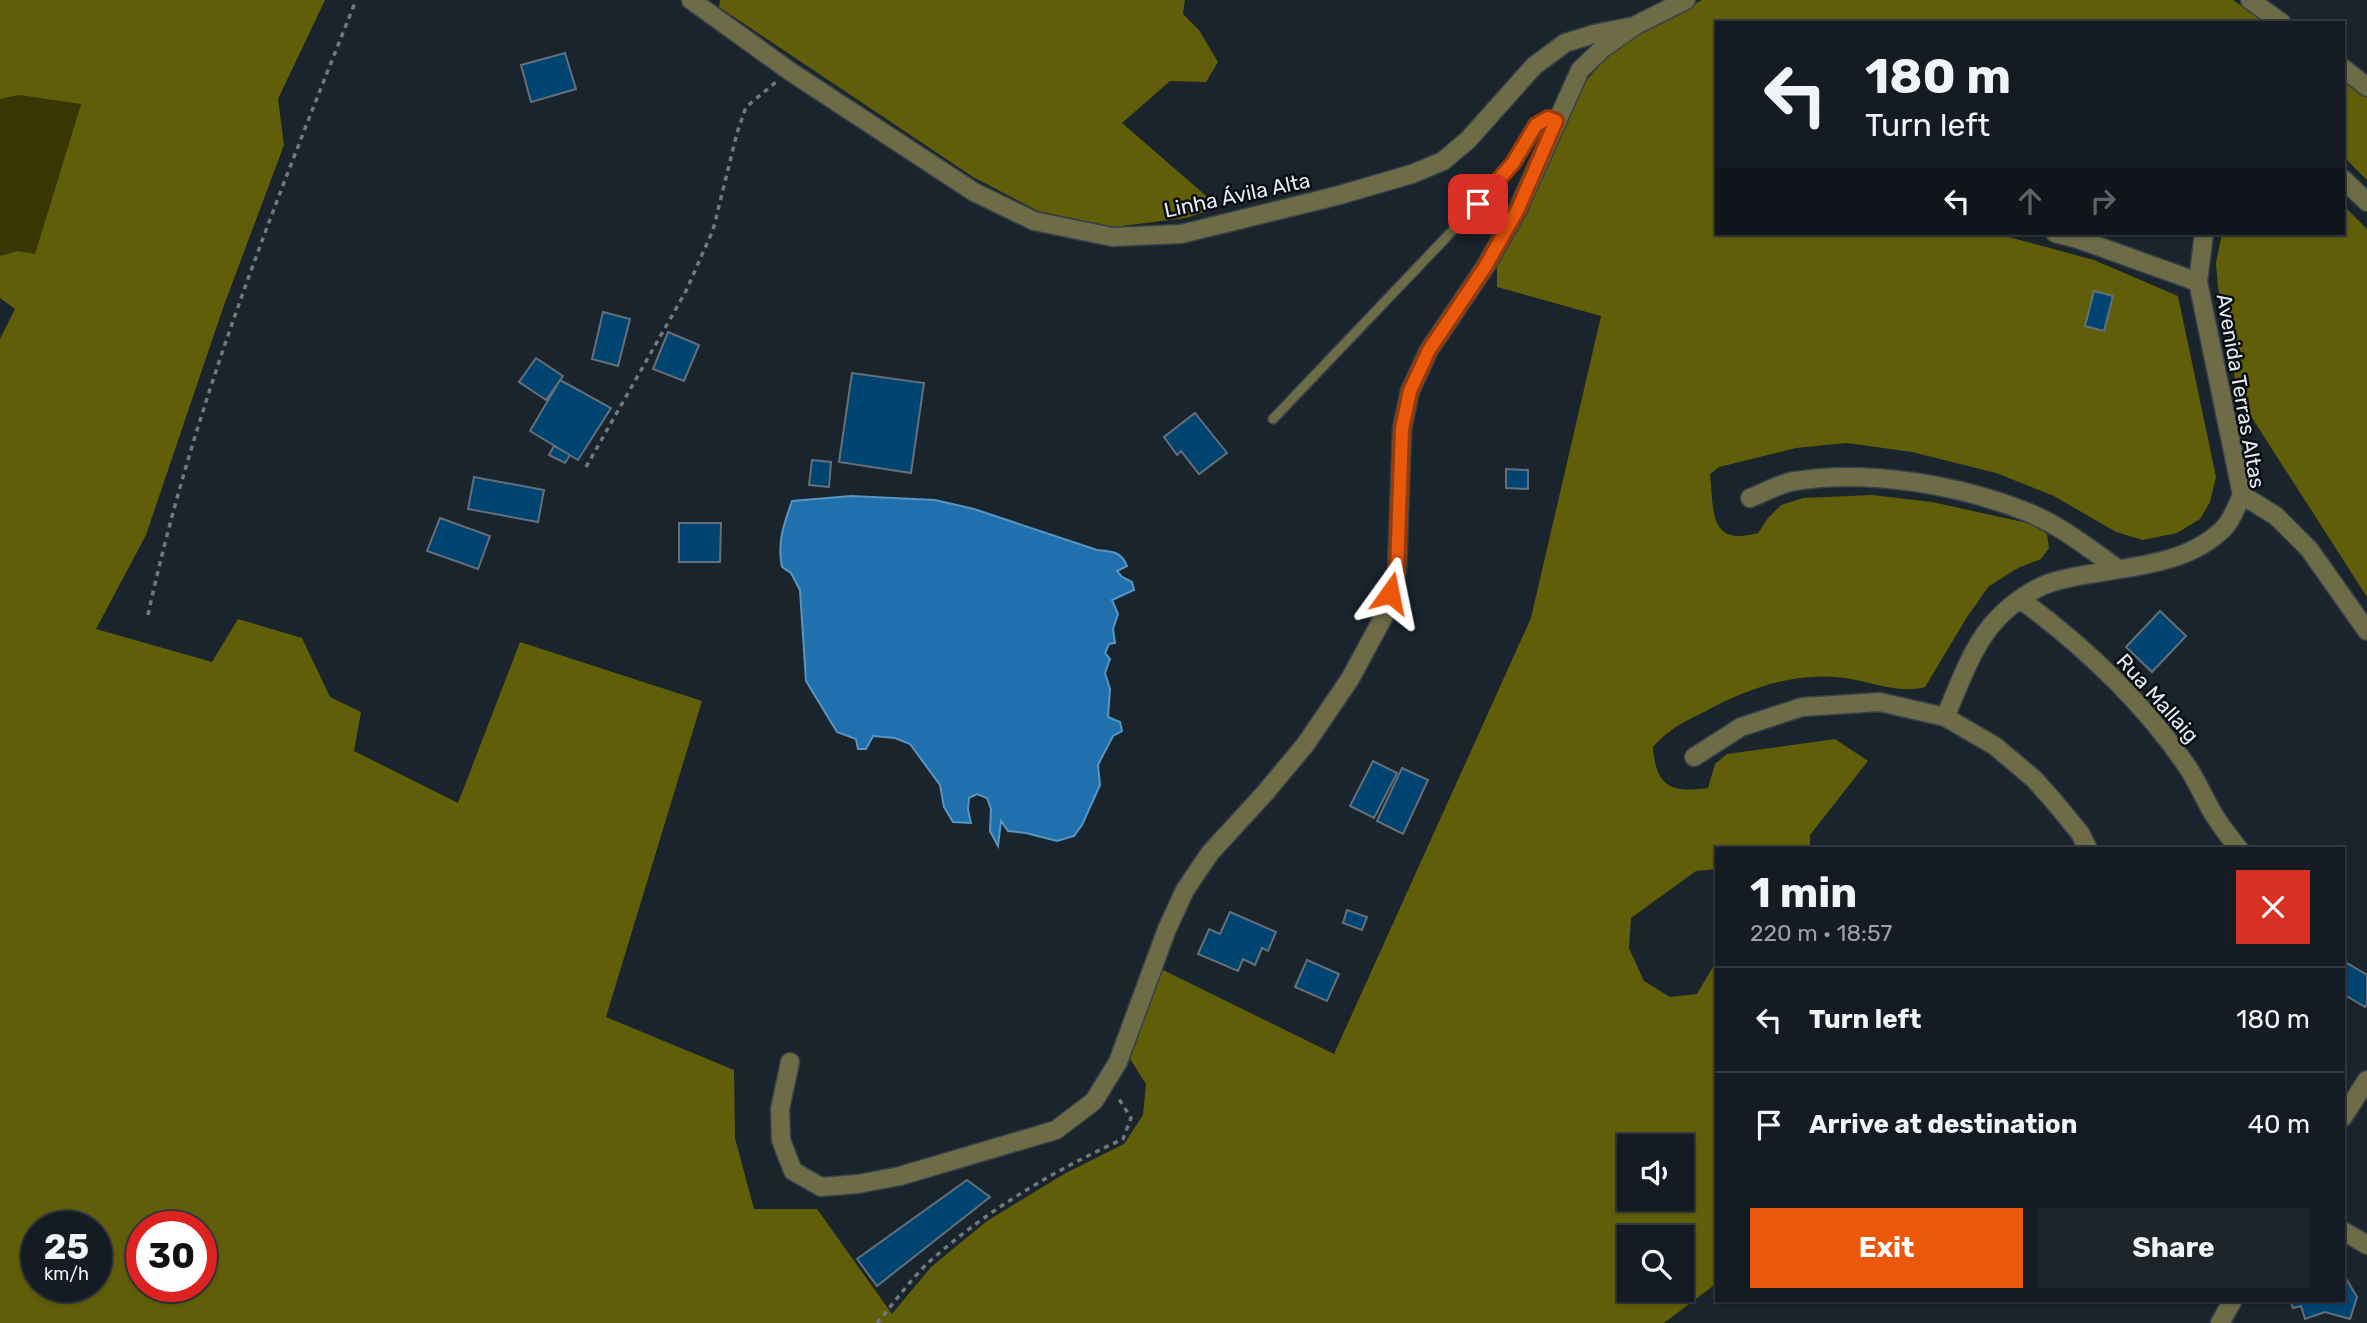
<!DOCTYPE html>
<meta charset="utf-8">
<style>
body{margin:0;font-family:Rubik,sans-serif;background:#1d242a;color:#f1f3f6;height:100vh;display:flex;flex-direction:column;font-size:26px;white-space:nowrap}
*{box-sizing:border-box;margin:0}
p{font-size:23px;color:#9da1a5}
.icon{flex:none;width:38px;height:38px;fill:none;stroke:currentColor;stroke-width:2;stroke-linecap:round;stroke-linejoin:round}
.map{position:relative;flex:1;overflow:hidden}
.drawer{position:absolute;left:1715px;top:847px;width:630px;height:455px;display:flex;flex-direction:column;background:#141b22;border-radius:0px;box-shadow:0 2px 5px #0004,0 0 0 2px #333940}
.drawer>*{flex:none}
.banner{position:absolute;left:1715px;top:21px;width:630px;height:214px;border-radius:0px;box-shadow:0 2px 5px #0004,0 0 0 2px #333940;background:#141b22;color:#f1f3f6;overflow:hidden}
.controls{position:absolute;left:1617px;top:1134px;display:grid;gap:14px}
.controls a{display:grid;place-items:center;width:77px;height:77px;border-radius:0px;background:#141b22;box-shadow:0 2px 5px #0004,0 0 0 2px #333940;font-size:35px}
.speed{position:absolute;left:21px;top:1211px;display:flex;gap:14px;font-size:35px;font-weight:700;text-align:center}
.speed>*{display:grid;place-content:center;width:91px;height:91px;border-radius:50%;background:#141b22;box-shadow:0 2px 5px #0004,0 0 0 2px #333940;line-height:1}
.speed small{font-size:18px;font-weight:400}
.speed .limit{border:10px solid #d22;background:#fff;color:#111}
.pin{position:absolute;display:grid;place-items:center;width:60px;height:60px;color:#fff;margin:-30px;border-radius:14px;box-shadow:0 4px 10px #0006}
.me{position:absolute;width:77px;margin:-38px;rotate:12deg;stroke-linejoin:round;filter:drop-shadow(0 0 5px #0008)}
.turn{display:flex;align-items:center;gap:24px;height:147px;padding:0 35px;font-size:32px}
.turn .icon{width:91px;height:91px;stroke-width:2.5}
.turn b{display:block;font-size:49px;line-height:60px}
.lanes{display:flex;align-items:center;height:66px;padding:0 35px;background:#0003;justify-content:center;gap:35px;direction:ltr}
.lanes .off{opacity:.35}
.round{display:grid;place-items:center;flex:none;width:74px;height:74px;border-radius:0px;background:#1d242a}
.overview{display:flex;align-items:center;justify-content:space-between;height:119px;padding:0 35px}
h1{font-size:42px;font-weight:700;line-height:52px}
.action{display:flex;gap:14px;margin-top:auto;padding:14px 35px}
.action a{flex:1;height:80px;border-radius:0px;background:#ea580c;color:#fff;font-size:28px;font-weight:700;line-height:80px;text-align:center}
.action a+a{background:#1d242a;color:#f1f3f6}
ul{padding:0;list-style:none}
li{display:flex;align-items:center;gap:21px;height:105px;padding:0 35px;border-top:2px solid #333940}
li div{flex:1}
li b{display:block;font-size:26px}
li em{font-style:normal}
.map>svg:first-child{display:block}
.green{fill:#383602}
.forest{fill:#605e08;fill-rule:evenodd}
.water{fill:#1f70ad;stroke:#5a95c1;stroke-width:2}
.building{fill:#004572;stroke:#646f7a;stroke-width:2}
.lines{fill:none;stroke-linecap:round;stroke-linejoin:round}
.lane-casing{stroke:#364048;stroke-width:12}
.street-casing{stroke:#364048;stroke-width:21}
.path{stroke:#707981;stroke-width:3.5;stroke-dasharray:5 5;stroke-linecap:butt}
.lane{stroke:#6d6c47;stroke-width:9}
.street{stroke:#6d6c47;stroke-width:18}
.route-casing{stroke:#983908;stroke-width:18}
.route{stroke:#ea580c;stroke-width:12}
.labels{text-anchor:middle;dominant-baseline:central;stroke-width:5;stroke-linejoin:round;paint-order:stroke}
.street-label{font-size:21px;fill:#e4ebf1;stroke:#090d11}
</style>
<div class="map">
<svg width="2367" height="1323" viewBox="0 0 2367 1323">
<rect width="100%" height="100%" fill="#1a242d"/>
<path class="green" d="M19,95L81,103L35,255L17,251L0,256V99Z"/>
<path class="forest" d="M0,0H325L278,99L284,145L223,308L146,535L96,629L212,662L238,619L302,638L330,697L361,712L354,751L458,803L520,642L702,701L606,1017L734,1070L735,1138L754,1209H817L892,1314L931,1267L987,1221L1064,1174L1124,1144L1143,1115L1146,1084L1127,1054L1161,969L1334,1054L1531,618L1601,316L1497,287V253L1574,98C1607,46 1649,27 1702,0H2233L2266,23H1717V233H1994L2094,260L2178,296L2216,477L2210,502L2200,519L2177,533L2143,540L2116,532L2054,496L1996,473L1912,452L1847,443L1796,448L1719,467L1710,474C1714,510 1708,547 1758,533L1768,518L1781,505L1803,498L1872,495L1932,502L2032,524L2047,534L2049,548L2041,559L2018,568L1989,586L1967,617L1925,687C1898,694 1872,682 1846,678C1796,671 1749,688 1706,711C1684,722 1670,728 1653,747C1656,787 1671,793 1708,788L1715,764L1727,754L1835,739L1868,761L1810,835V849H1717V869L1696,871L1631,918L1629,948L1644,981L1670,997L1697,994L1714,965H1717V1283L1664,1323H0V339L15,309L0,298V256L17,251L35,254L81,104L19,95L0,99ZM1629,1146H1682V1199H1629ZM37,1227H96V1286H37ZM142,1227H201V1286H142ZM1629,1237H1682V1290H1629Z
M720,0H1185L1183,14L1199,30L1218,62L1206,82L1170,81L1122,123L1219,207L1186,218L1113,227L1038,211L973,177L719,7Z
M2343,77L2367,96V180L2343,156Z
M2343,205L2367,229V597L2238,396L2218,287L2216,263L2222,233H2343Z"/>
<path class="water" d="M851,496L935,500L974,509L1097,550C1111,551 1121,551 1127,566L1117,571L1122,577L1132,582L1134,590L1112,600L1118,614L1113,629L1115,643L1109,644L1105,653L1110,659L1105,673L1110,689L1108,717L1120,722L1122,731L1113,736L1103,755L1098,765L1100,785L1082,825L1074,836L1057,841L1026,833L1008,831L1001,821L998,846L990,831L991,809L987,798L977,794L969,798L968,810L971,823L953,822L944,807L940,785L910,744L895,738L873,736L866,749H858L856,739L837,732L806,681L800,590L791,573L782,567C777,542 784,524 792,501Z"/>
<path class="building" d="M565,53L576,89L531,102L521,65Z
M2094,291L2113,296L2104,331L2085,326Z
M603,312L630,319L618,366L592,359Z
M668,332L699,345L684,381L653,369Z
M536,358L563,376L546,400L519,382Z
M852,373L924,383L911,473L839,462Z
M560,380L611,408L578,460L530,431Z
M1195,413L1227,453L1199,474L1181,451L1177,455L1164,437Z
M554,446L570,455L565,463L549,455Z
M812,460L831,462L829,487L809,485Z
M1506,469L1528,470V489L1506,488Z
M474,477L544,490L538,522L468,509Z
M440,518L490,536L478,569L427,551Z
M679,523H721L720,562H679Z
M2160,611L2186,636L2152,672L2126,647Z
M1373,761L1397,773L1374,818L1350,806Z
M1402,768L1428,780L1403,834L1377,821Z
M1347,910L1367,917L1362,930L1343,923Z
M1230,912L1276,932L1268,951L1262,948L1255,965L1243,959L1238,971L1198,954L1209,929L1220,934Z
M1307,960L1339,974L1327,1001L1295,987Z
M2347,963L2367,975V1004L2365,1007L2343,994V969Z
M967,1180L990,1197L877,1286L857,1259Z
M2343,1278L2347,1280L2357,1297L2350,1319L2325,1312L2305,1319L2301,1306L2293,1308L2290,1300H2343Z"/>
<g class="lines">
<g class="lane-casing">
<path id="lane" d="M1273,419L1497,184L1513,163L1536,125L1548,118L1556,121"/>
</g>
<g class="street-casing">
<path id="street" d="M691,0L791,72L974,192L1034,221L1112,237L1181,234L1336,196L1412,174L1443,161L1468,140L1534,66L1565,43L1594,34L1629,27
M2250,0L2282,23
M2343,68L2367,87
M2343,179L2367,202
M2055,233L2078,239L2198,282
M2242,495L2276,516L2309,549L2367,631
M1750,498C1764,493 1780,483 1795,481C1867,469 1960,485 2027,512C2060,525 2090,549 2118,569
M2020,599C2081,644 2140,699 2184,762C2197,779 2204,800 2216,818C2223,829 2231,839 2239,849
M1945,717C1960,684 1972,645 1997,619C2013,602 2037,585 2060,580C2114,566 2183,570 2224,528C2232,520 2237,505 2242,495L2198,282L2204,233
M1694,757L1741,727L1802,707L1880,702L1945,717L1995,746L2034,779L2052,799L2080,833L2088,849
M790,1062L780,1109L781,1140L793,1171L821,1187L858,1184L900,1176L1056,1130L1094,1101L1118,1062L1167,929L1185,890L1210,853L1265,793L1305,745L1350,679L1384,616L1397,570L1402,429L1410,391L1429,350L1485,267L1518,209L1580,70L1603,48L1636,25L1686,0
M2343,1117L2367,1080
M2343,1231L2367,1245
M2220,1323L2233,1300"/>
</g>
<path class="path" d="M586,467L686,291L713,230L737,133L746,107L776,82
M148,615C194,403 276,201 356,0
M877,1323C894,1303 910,1280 929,1262C987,1210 1053,1171 1123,1139L1131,1118L1117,1096"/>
<use href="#lane" class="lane"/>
<use href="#street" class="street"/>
</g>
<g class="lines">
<g class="route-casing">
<path id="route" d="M1390,593L1397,570L1402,429L1410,391L1429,350L1485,267L1518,209L1556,121L1548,118L1536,125L1513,163L1478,204"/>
</g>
<use href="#route" class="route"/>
</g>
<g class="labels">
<g class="street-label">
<text transform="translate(1237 195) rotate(-12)">Linha Ávila Alta</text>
<text transform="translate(2241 391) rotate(80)">Avenida Terras Altas</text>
<text transform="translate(2158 698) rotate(48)">Rua Mallaig</text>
</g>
</g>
</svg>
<div class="controls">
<a><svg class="icon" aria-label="sound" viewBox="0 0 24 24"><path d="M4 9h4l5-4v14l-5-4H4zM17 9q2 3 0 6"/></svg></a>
<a><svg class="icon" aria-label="search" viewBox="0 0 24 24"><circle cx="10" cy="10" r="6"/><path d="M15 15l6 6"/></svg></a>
</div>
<div class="speed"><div>25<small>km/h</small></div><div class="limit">30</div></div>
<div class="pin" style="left:1478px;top:204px;background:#d93025"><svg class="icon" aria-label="arrive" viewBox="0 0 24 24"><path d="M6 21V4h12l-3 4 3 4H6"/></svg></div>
<svg class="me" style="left:1390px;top:593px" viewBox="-20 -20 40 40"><path d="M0-17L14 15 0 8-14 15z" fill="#ea580c" stroke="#fff" stroke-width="4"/></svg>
<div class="banner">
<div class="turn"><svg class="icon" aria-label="left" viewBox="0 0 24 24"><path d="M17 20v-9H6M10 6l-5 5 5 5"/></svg><div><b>180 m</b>Turn left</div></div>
<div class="lanes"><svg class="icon" aria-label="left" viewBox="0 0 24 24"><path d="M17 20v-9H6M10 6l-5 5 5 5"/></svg><svg class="icon off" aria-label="ahead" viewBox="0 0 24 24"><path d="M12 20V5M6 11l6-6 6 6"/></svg><svg class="icon off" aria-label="right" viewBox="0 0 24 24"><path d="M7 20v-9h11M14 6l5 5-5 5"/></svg></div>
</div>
<section class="drawer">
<div class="overview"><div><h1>1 min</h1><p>220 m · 18:57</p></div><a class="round" style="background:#d93025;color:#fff"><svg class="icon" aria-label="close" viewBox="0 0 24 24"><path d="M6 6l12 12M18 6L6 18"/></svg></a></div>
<ul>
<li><svg class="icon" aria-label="left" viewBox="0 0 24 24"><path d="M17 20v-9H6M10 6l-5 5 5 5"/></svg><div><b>Turn left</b></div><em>180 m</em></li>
<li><svg class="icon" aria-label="arrive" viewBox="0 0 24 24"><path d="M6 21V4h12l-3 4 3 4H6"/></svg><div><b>Arrive at destination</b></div><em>40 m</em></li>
</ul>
<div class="action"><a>Exit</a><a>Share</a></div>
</section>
</div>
